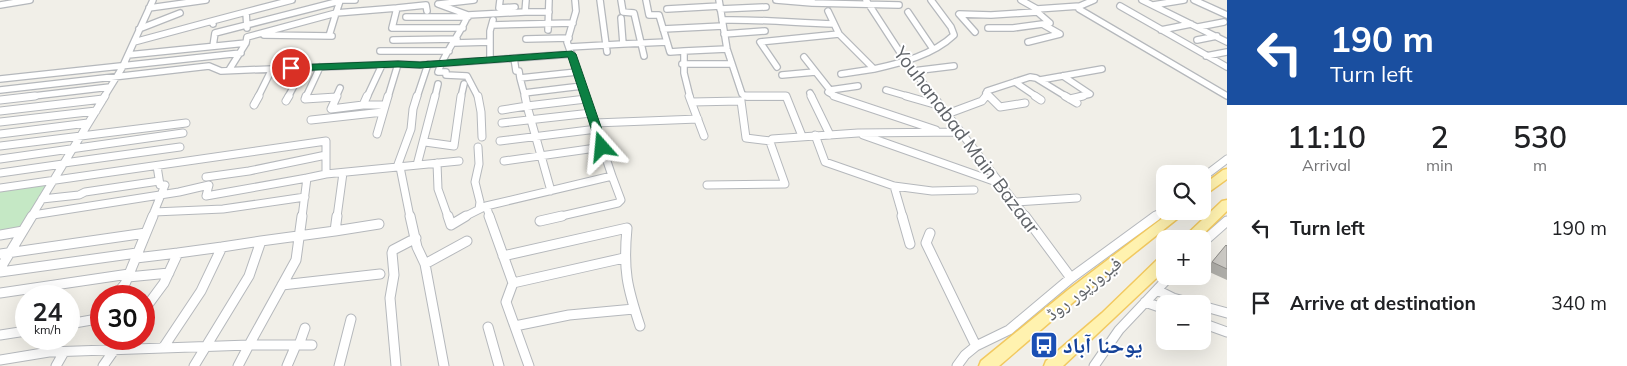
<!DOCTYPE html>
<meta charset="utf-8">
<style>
body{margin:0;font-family:Mulish,"Noto Naskh Arabic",sans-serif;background:#f2f2f2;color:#202124;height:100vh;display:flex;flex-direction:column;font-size:19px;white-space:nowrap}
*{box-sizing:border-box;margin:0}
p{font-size:16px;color:#757577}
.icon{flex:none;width:28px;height:28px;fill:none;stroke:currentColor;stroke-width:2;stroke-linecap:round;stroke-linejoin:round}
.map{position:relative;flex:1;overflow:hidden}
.sheet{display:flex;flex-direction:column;background:#fff;width:400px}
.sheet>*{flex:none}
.banner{background:#1a4fa0;color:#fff;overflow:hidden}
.fabs{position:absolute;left:1156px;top:165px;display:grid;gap:10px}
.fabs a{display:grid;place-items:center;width:55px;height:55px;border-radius:10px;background:#fff;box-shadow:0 5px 20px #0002;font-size:25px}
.speed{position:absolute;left:15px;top:285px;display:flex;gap:10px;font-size:25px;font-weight:700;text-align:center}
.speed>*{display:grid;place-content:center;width:65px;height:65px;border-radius:50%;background:#fff;box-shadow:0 5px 20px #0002;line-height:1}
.speed small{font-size:12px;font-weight:400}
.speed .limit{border:8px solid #d22;background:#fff;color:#111}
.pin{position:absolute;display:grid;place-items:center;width:42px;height:42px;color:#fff;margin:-21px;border:2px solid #fff;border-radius:50%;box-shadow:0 1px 5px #0007}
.me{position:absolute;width:55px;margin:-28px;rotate:342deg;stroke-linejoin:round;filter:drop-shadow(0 0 4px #0008)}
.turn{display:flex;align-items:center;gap:18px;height:105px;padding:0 20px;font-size:22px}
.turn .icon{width:65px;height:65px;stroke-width:2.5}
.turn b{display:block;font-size:35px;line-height:42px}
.eta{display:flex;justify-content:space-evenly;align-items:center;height:85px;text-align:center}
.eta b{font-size:30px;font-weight:600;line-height:35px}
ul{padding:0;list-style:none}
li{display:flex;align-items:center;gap:15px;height:75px;padding:0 20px}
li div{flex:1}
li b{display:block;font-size:19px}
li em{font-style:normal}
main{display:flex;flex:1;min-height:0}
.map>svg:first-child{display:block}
.green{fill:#c5e8c5}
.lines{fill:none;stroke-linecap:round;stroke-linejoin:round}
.street-far2-casing{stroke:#b5b8bc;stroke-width:8}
.street-far1-casing{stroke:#b5b8bc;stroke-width:9}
.street-casing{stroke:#b5b8bc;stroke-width:11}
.primary-casing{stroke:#f2c960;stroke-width:3}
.street-far2{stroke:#fff;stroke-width:5.5}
.street-far1{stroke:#fff;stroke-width:7}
.street{stroke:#fff;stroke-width:9}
.primary{fill:#fff2af;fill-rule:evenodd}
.wall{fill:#afaea9}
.building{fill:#cccac5;stroke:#8f8d8a}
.route{fill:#0b8043;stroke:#07532c}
.labels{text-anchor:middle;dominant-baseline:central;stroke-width:4;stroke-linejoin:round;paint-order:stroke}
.street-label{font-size:19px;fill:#5f6368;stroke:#fff}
.near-transit-label{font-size:22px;font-weight:bold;fill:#164399;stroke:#fff;text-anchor:start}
</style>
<main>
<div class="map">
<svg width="1227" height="366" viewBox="0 0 1227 366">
<rect width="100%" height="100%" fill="#f1efe8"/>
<path class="green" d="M54,180L23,231L0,235V188Z"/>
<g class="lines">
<g class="street-far2-casing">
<path id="street-far2" d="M340,0H355
M500,0L499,8L515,7
M526,0L525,12H549
M575,0L576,11L567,42L586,97
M600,0L607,52
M621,0L623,12L634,13L644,56
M646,0L649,15H659L670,52L684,51V73L690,97
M719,0L727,49L742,94L747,97H786
M776,0L812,3
M812,0V3L899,5
M866,0L905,60L934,97
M1021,0L1037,9L1080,6
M1094,0L1080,6L1079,9L1227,96
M1142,0L1227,42
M1194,0L1227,15
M438,4L468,15C460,35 445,51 438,72H446V75L467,76L478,97
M439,4L474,0
M0,5L30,0
M1153,5L1184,0
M1120,6L1227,67
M149,8L206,0
M667,9L720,6
M720,9L766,7
M427,11L426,5L397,8L392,28H463
M828,11L839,34L874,69C901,63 933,55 954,35L951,27L931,0
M908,12L933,49
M468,15L525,12
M406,17H468
M621,18L623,44L667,42
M722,20C760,19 796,23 834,24
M213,24L212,21L246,12
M492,25L573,23
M1198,27L1224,22
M247,28L246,12L292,0
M988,28H1013L1050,23L1035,10
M139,29L180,13
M663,29L723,26
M548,30L549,0
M1161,30L1191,24
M975,32L959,14L991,15L1037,12
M724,34L765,31
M264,35L332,36
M329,36L336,13L397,8
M526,39L569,38
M393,40L457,39
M1197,40L1217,36
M134,42L212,21
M1028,42L1060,34L1044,25
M454,43L490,42
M213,46L215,33L340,1L336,13L247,37L246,43
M569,47L623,44
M380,51H449
M684,51L727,49
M128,55L246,43L229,70
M1206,56L1227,52
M804,57L830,90L828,92L837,97
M514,58L516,71H519L520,78L577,72
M490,60V31L493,20
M682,64H732
M777,67L760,42L839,34
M278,68L288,53
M913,71L954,66
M841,74L874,69
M782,75L815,72
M1063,76L1090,94L1078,97
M520,78L524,93L582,86
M0,79L241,53
M1040,80L1102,69
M1015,82L1037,97
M0,90L209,66L221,71L398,64L420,65L572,54
M830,90L858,86
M886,90L910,97
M524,93L525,97
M810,93L812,97
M986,93L990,97
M25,97L110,87
M104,97L122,68L153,0
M258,97L272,69
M288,97L304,67
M306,97L320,67
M336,97L340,88
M367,97L382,65
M388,97L398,64
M417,97L428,64
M435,97L438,84
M461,97L464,84
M986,97L987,91L1030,77L1036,78L1067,97"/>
</g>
<g class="street-far1-casing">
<path id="street-far1" d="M306,96L305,99L336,97
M337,96L331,109L363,105
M367,96L363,105H385
M478,96L481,112L482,137
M525,96L527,106L586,99
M689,96L704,136
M745,96H786L802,136
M811,96L830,135
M834,96L936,130
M906,96L941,106
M933,96L1026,217
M989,96L1000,107L1025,103
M1035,96L1041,100
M1065,96L1077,103
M1070,99L1083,96
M0,100L35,96
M286,101L289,96
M692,102L741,101L746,138L771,141
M254,105L259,96
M502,110L527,106L551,191
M0,111L103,99
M947,114L982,101L986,96
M311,120L383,112
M0,122L96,111
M502,123L591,113
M595,123L698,119
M0,134L88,123
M377,134L388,96
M815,135L825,162L894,186L932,191L974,190
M863,135L1002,184
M500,141L597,129
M425,142L454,146L461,96
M0,146L186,123
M478,147L479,164L475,182L480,202L479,209
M0,159L183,133
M504,161L603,147
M64,163L180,147
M437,163L438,189L448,217
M417,165L435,96
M397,167L411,129L413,109L417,96
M400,167L410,217
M0,173L63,164
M326,174L459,161
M206,177L249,171L326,155
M1202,178L1227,159
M707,185L785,184L770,142L772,139L858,133L961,132
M894,186L903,217
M0,188L326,141V174L307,178L302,217
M42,199L79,195L85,192L159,181
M1015,202L1077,198
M486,206L490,217
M154,212L223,209L305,197
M33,215L179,192L209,185L206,196L307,178
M31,217L105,96
M152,217L165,185H160L157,166
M337,217L343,173
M464,217L486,206L612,176L585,96
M557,217L618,203L621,200L612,176
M1154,217L1165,209"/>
</g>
<g class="street-casing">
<path id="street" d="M410,216L417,247L425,264
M448,216L451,225L466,216
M489,216L513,283L506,302L529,366
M902,216L910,244
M1025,216L1071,278
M540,221L562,216
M335,231L379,224
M930,233L926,243L976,346
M0,235L23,231
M1202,243L1227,221
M0,254L146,233
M503,256L627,228C623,270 627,287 640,326
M136,258L178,253
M0,269L32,216
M0,272L137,253
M128,277L169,273
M513,283L624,258
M282,285L380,274
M1157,290L1173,298L1195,304
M0,293L129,274
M115,296L125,284L153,216
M1145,302L1165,309
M1202,306L1227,313
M144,310L164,283L178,253L222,247
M1202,323L1227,332
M69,324L97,319
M515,326L569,315L634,309
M488,327L499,366
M0,335L26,331
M299,345L305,328
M163,348L201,291L222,247L261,241
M0,360L49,352L249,345L296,260L302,216
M56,366L64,352
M103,366L122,339
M194,366L249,276L261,241L335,231L337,216
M238,366L249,345H312
M287,366L296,345
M339,366L351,319
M396,366L390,298L394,275L392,253L393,250L416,238
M444,366L425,264L467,241
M957,366L965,355L976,346L1009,330L1071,278L1156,216
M1094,366L1119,330L1170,276"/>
</g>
<g class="primary-casing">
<path id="primary" d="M1227,169V179L1202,197V186L1223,170Z
M1227,200V211L1198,239H1182L1222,201Z
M1172,211H1187L1078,298L999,366H979L981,361L1068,290Z
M1165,256V270L1063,366H1044L1046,361L1102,313L1160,257Z"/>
</g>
<use href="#street-far2" class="street-far2"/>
<use href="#street-far1" class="street-far1"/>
<use href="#street" class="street"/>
<use href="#primary" class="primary"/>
</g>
<path class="wall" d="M1226,245L1227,246V280L1205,270Z"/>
<path class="building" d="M1226,245L1227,246V269L1212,262Z"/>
<path class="route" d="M572,51L576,54L608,147L606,150H599L597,147L568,57L420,68L398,67L291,71L286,68L291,65L398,61L420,62Z"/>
<defs>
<g id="bus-square" transform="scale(1.4375)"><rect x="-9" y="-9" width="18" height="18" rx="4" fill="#1a4fb4" stroke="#fff"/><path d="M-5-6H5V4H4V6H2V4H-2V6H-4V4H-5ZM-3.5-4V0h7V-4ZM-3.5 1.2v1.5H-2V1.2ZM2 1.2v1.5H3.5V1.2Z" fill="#fff"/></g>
</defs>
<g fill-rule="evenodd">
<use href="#bus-square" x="1044" y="345"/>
</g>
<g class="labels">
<g class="street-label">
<text transform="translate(967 140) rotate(53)">Youhanabad Main Bazaar</text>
<text transform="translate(1083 288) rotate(-38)">فیروزپور روڈ</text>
</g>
<g class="near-transit-label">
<text x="1063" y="345">یوحنا آباد</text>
</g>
</g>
</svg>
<div class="fabs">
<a><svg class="icon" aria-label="search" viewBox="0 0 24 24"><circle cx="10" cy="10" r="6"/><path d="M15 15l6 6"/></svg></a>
<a>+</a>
<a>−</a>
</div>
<div class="speed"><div>24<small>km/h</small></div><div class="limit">30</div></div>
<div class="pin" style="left:291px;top:68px;background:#d93025"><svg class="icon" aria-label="arrive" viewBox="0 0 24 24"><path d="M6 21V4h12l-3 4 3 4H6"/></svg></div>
<svg class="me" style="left:602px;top:147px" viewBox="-20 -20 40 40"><path d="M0-17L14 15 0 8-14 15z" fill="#0b8043" stroke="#fff" stroke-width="4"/></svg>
</div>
<section class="sheet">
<div class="banner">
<div class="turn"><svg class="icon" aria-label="left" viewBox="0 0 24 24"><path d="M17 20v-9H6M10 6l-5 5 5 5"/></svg><div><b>190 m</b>Turn left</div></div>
</div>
<div class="eta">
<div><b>11:10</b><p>Arrival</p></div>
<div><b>2</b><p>min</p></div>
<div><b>530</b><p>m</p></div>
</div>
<ul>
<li><svg class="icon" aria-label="left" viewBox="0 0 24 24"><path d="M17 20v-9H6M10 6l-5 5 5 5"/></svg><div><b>Turn left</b></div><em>190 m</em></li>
<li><svg class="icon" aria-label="arrive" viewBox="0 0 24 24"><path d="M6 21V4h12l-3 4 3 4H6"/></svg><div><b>Arrive at destination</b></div><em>340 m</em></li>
</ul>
</section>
</main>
